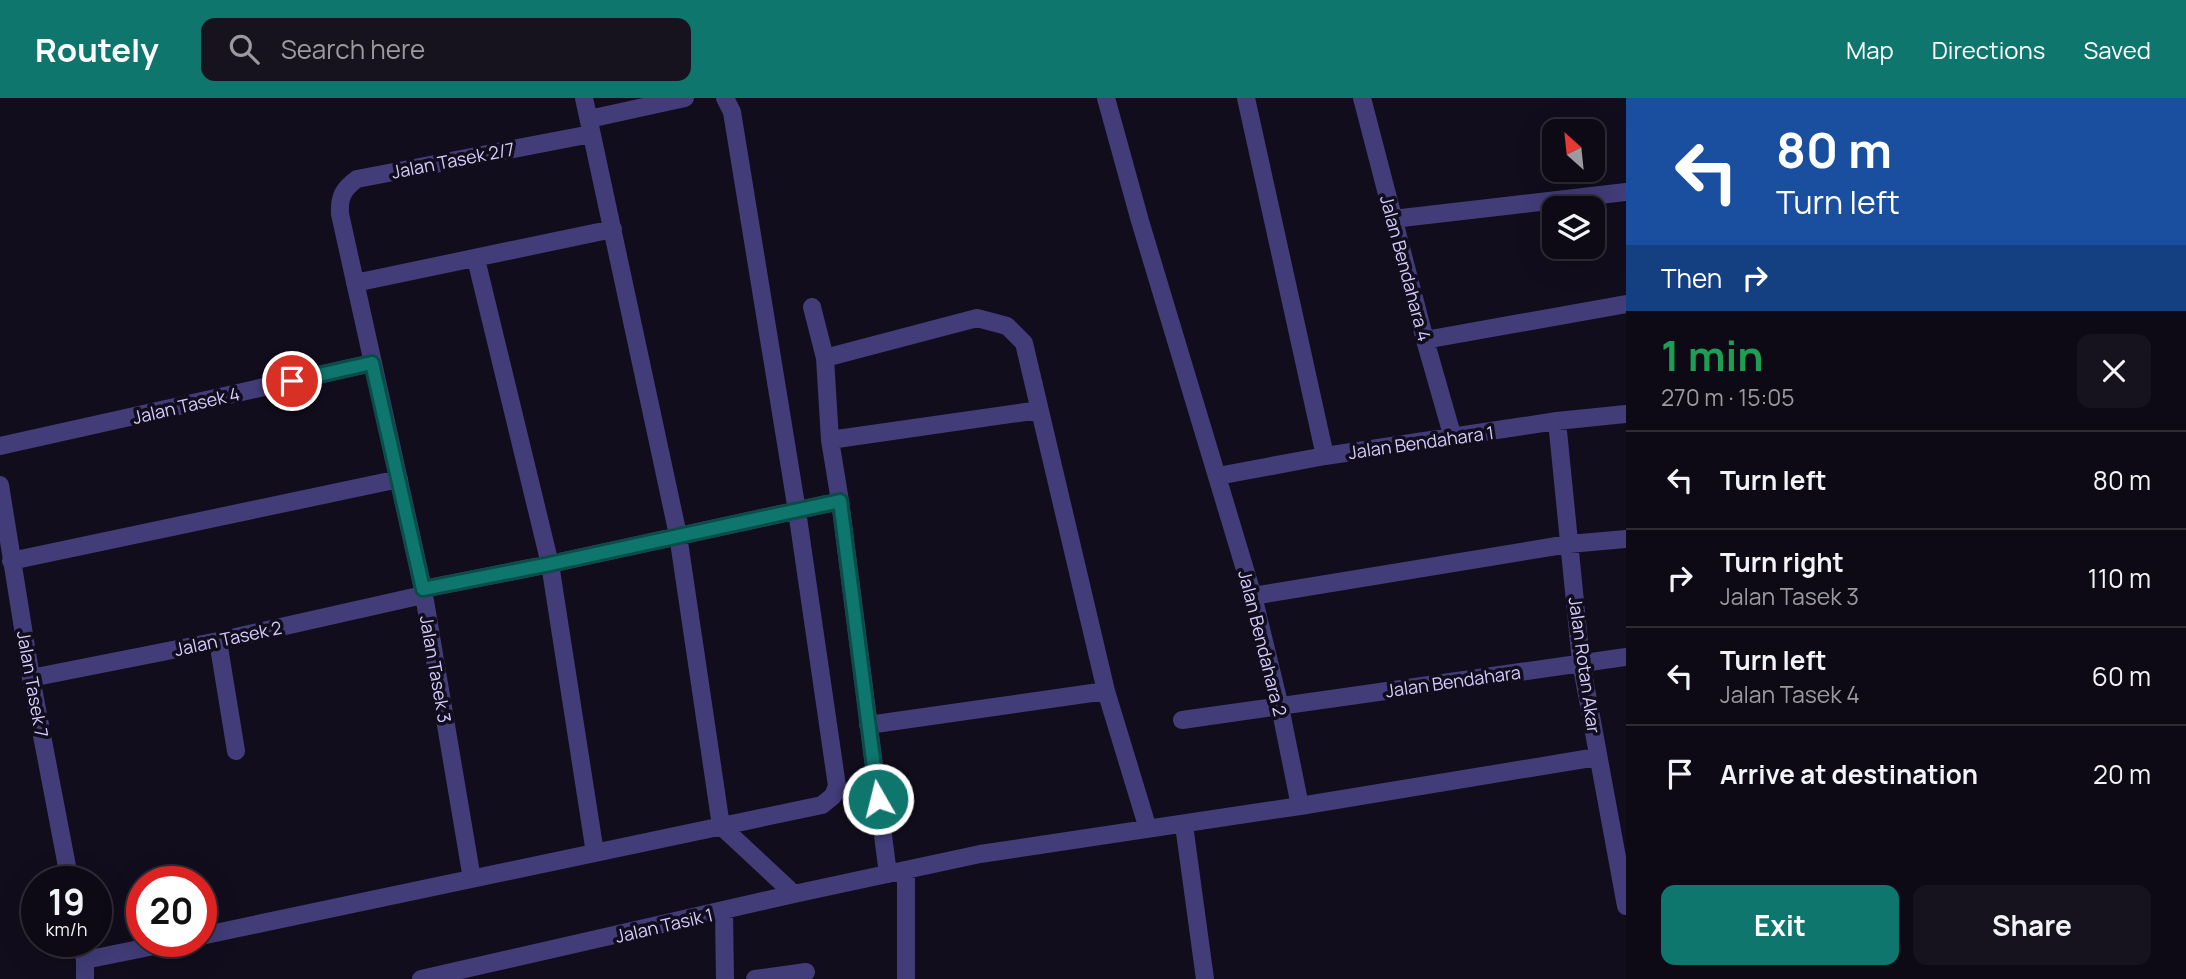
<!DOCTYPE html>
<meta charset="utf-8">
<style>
body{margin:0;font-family:Manrope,sans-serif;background:#16131e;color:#f1f3f6;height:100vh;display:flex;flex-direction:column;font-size:26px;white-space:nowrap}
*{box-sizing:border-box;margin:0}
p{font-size:23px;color:#9a9aa0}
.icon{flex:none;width:38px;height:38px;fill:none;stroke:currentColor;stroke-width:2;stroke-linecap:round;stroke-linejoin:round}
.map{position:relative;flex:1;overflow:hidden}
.drawer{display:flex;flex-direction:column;background:#0d0a15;width:560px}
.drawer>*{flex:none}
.banner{background:#1a4fa0;color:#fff;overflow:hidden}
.needle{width:46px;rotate:333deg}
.controls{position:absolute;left:1542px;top:21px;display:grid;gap:14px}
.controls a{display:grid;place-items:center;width:63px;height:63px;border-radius:14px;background:#0d0a15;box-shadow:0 7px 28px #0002,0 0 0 2px #2d2b34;font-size:35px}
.speed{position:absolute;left:21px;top:768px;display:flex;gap:14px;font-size:35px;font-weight:700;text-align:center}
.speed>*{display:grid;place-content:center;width:91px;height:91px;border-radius:50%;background:#0d0a15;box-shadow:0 7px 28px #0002,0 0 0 2px #2d2b34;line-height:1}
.speed small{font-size:18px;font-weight:400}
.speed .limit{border:10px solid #d22;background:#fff;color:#111}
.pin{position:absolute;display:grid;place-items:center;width:60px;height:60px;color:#fff;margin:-30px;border:4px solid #fff;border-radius:50%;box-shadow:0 2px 7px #0007}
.me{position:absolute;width:77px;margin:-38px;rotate:352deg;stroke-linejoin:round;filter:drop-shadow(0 0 5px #0008)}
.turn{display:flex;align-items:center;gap:24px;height:147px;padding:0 35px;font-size:32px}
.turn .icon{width:91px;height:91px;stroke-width:2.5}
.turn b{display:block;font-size:49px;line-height:60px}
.then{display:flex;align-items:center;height:66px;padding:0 35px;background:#0003;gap:14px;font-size:26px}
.round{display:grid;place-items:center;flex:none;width:74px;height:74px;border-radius:14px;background:#16131e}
.head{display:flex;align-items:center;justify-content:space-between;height:119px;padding:0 35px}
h1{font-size:42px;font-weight:700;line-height:52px;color:#1e9e55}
.action{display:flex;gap:14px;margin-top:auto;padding:14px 35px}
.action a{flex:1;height:80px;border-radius:14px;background:#0f766e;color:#fff;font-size:28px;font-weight:700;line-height:80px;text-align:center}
.action a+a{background:#16131e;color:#f1f3f6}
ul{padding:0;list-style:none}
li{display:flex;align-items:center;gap:21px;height:98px;padding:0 35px;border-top:2px solid #2d2b34}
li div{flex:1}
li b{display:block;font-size:26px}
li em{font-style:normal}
header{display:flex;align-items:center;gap:42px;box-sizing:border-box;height:98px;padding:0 35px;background:#0f766e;color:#fff}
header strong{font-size:33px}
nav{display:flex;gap:38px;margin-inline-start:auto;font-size:24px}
.search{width:490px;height:63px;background:#16131e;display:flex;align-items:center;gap:18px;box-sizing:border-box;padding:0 24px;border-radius:14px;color:#9a9aa0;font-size:26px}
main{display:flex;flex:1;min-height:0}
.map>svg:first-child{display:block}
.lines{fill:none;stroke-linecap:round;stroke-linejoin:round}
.minor{stroke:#423c78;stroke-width:18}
.route-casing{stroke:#0a4d48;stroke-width:18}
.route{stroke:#0f766e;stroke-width:12}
.labels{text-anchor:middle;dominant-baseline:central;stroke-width:7;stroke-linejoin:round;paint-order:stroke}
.street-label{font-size:18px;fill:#d5cdfb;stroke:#110d1c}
</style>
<header>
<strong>Routely</strong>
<div class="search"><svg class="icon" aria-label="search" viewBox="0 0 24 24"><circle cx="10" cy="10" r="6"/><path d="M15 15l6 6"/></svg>Search here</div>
<nav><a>Map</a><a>Directions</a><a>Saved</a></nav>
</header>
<main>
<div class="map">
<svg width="1626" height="881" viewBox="0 0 1626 881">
<rect width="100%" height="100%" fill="#110d1c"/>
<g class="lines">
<path class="minor" d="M584,0L678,437L721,728L794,796
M1246,0L1325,358
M1362,0L1425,242L1453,340
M589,21L685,0
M1393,121L1626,94
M476,161L550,466L595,755
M355,185L613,131
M812,209L825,260L830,342L840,403L888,776
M1425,242L1626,206
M825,260L977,220L1007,228L1024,245L1106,593L1148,731
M1557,323L1581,564L1626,808
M830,342L1039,312
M0,348L372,265
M1218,378L1325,358L1557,323L1626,316
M0,387L31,580L70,784
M11,463L399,381
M423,491L550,466L840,403
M1253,498L1569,446L1626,441
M218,543L236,653
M31,580L218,543L423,497
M1182,622L1626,559
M868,627L1106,593
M1300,708L1597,659
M1184,727L1205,881
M906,773V881
M472,781L423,491L340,116C339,99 343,91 357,81L591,36
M724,813L725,881
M201,838L822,707L833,698L837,688L797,413L732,14L725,0
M81,844L85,862V881
M85,862L174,844
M421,881L794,796L980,756L1300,708L1280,609L1253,498L1140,123L1106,0
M755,881L806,874"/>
</g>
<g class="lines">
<g class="route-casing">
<path id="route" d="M292,283L372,265L423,491L550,466L840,403L878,701"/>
</g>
<use href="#route" class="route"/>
</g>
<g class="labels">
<g class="street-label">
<text transform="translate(453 62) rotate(-11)">Jalan Tasek 2/7</text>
<text transform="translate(1406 170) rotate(75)">Jalan Bendahara 4</text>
<text transform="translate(186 307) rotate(-13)">Jalan Tasek 4</text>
<text transform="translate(1421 344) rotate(-8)">Jalan Bendahara 1</text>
<text transform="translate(228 540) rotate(-12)">Jalan Tasek 2</text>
<text transform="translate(1263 545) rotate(76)">Jalan Bendahara 2</text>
<text transform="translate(1585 567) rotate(82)">Jalan Rotan Akar</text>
<text transform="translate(436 571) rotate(80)">Jalan Tasek 3</text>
<text transform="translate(1453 583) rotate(-8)">Jalan Bendahara</text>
<text transform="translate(33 586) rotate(80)">Jalan Tasek 7</text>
<text transform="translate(664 827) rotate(-13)">Jalan Tasik 1</text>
</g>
</g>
</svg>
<div class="controls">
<a><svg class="needle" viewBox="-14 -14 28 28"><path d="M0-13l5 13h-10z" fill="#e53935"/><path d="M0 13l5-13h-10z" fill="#9a9aa0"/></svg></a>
<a><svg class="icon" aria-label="layers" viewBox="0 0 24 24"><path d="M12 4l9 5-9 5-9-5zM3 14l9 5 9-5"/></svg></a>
</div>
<div class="speed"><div>19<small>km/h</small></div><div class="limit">20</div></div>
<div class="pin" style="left:292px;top:283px;background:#d93025"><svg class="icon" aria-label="arrive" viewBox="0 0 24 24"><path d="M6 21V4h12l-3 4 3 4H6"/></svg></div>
<svg class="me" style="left:878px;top:701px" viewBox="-20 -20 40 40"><circle r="17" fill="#0f766e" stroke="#fff" stroke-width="3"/><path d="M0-11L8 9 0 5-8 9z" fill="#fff"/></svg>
</div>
<section class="drawer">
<div class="banner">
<div class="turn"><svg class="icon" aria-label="left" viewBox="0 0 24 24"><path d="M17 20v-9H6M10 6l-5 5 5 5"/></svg><div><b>80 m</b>Turn left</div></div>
<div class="then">Then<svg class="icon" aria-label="right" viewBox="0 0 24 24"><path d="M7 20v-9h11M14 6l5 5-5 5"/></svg></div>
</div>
<div class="head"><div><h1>1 min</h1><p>270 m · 15:05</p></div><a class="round"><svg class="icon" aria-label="close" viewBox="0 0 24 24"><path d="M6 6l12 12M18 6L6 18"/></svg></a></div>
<ul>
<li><svg class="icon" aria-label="left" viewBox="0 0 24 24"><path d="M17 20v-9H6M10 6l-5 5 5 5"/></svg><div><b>Turn left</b></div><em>80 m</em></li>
<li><svg class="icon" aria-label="right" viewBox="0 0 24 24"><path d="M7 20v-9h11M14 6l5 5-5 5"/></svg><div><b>Turn right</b><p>Jalan Tasek 3</p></div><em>110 m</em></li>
<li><svg class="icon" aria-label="left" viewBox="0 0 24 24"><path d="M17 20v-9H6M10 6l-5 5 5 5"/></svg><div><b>Turn left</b><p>Jalan Tasek 4</p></div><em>60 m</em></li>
<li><svg class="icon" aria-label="arrive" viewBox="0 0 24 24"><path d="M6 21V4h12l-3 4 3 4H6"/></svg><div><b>Arrive at destination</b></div><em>20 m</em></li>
</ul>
<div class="action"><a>Exit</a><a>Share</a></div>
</section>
</main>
